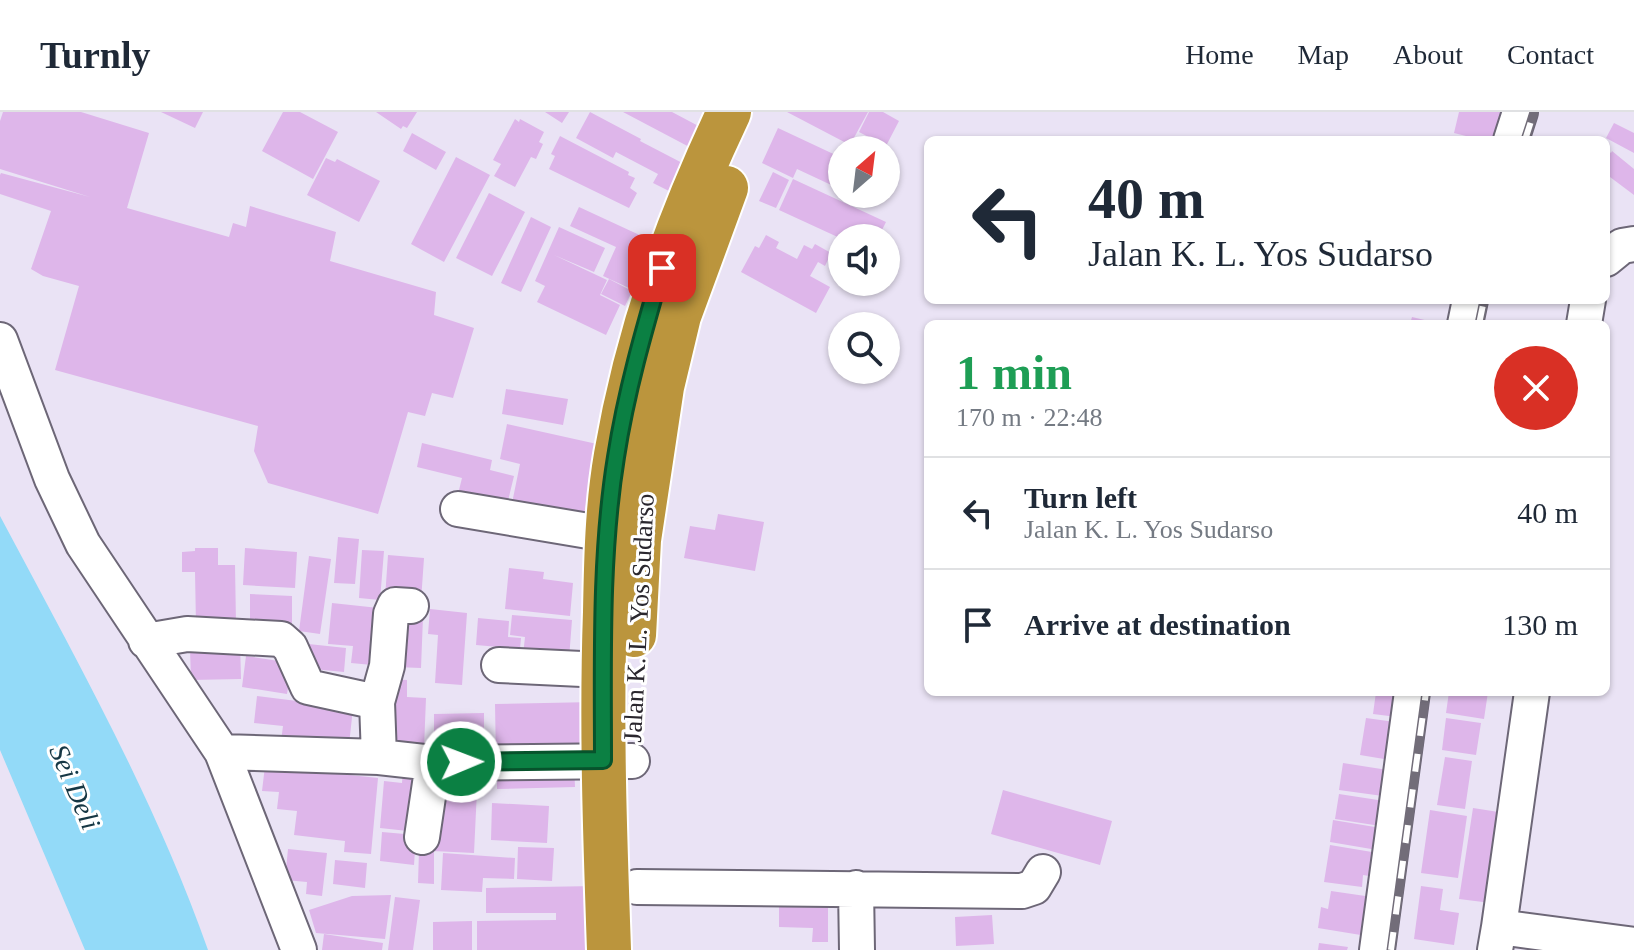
<!DOCTYPE html>
<meta charset="utf-8">
<style>
body{margin:0;font-family:"Times New Roman",serif;background:#f2f2f3;color:#1f2937;height:100vh;display:flex;flex-direction:column;font-size:30px;white-space:nowrap}
*{box-sizing:border-box;margin:0}
p{font-size:26px;color:#747a83}
.icon{flex:none;width:44px;height:44px;fill:none;stroke:currentColor;stroke-width:2;stroke-linecap:round;stroke-linejoin:round}
.map{position:relative;flex:1;overflow:hidden}
.side{position:absolute;left:924px;top:208px;width:686px;height:376px;display:flex;flex-direction:column;background:#fff;border-radius:12px;box-shadow:0 2px 6px #0004}
.side>*{flex:none}
.guide{position:absolute;left:924px;top:24px;width:686px;height:168px;border-radius:12px;box-shadow:0 2px 6px #0004;background:#fff;color:#1f2937;overflow:hidden}
.needle{width:52px;rotate:28deg}
.fabs{position:absolute;left:828px;top:24px;display:grid;gap:16px}
.fabs a{display:grid;place-items:center;width:72px;height:72px;border-radius:50%;background:#fff;box-shadow:0 2px 6px #0004;font-size:40px}
.pin{position:absolute;display:grid;place-items:center;width:68px;height:68px;color:#fff;margin:-34px;border-radius:16px;box-shadow:0 4px 12px #0006}
.me{position:absolute;width:88px;margin:-44px;rotate:89deg;stroke-linejoin:round;filter:drop-shadow(0 0 6px #0008)}
.turn{display:flex;align-items:center;gap:28px;height:168px;padding:0 32px;font-size:36px}
.turn .icon{width:104px;height:104px;stroke-width:2.5}
.turn b{display:block;font-size:56px;line-height:68px}
.round{display:grid;place-items:center;flex:none;width:84px;height:84px;border-radius:42px;background:#f2f2f3}
.summary{display:flex;align-items:center;justify-content:space-between;height:136px;padding:0 32px}
h1{font-size:48px;font-weight:600;line-height:60px;color:#1e9e55}
ul{padding:0;list-style:none}
li{display:flex;align-items:center;gap:24px;height:112px;padding:0 32px;border-top:2px solid #e0e1e3}
li div{flex:1}
li b{display:block;font-size:30px}
li em{font-style:normal}
header{display:flex;align-items:center;gap:48px;box-sizing:border-box;height:112px;padding:0 40px;background:#fff;border-bottom:2px solid #e0e1e3}
header strong{font-size:38px}
nav{display:flex;gap:44px;margin-inline-start:auto;font-size:28px}
.map>svg:first-child{display:block}
.water{fill:#93daf8}
.building{fill:#deb6ea}
.lines{fill:none;stroke-linecap:round;stroke-linejoin:round}
.minor-casing{stroke:#6d6777;stroke-width:38}
.highway-casing{stroke:#fff;stroke-width:48}
.minor{stroke:#fff;stroke-width:34}
.highway{stroke:#bb953d;stroke-width:44}
.rail-casing{stroke:#726d79;stroke-width:9}
.rail{stroke:#fff;stroke-width:6;stroke-dasharray:18;stroke-linecap:butt}
.route-casing{stroke:#07532c;stroke-width:20}
.route{stroke:#0b8043;stroke-width:14}
.labels{text-anchor:middle;dominant-baseline:central;stroke-width:6;stroke-linejoin:round;paint-order:stroke}
.street-label{font-size:26px;fill:#2a272e;stroke:#fff}
.water-label{font-size:28px;font-style:italic;fill:#163744;stroke:#fff}
</style>
<header>
<strong>Turnly</strong>
<nav><a>Home</a><a>Map</a><a>About</a><a>Contact</a></nav>
</header>
<div class="map">
<svg width="1634" height="838" viewBox="0 0 1634 838">
<rect width="100%" height="100%" fill="#eae3f5"/>
<path class="water" d="M0,404C76,547 154,685 208,838H85L0,638Z"/>
<path class="building" d="M3,0H81L149,21L127,96L229,125L233,111L246,115L250,94L336,120L330,149L436,180L434,203L474,216L453,286L432,281L425,304L408,300L378,402L268,371L254,339L258,314L55,258L79,174L43,164L31,157L51,99L0,82V63L1,61L90,85L0,57V9Z
M161,0H203L195,16Z
M283,0H300L338,20L313,67L262,39Z
M376,0H417L407,16L403,14L401,17Z
M545,0H569L562,11Z
M590,0L641,27L640,29L690,55L674,69L669,79L653,71L658,62L616,40L613,46L576,26Z
M623,0H672L706,18L695,38Z
M787,0H868L850,33Z
M869,0H883L899,9L886,34L859,20Z
M1459,0H1501L1494,28H1482L1454,21Z
M515,7L519,10L520,7L544,20L539,30L543,32L536,47L531,45L515,75L494,64L501,52L493,48Z
M1614,11L1634,21V41L1606,26Z
M778,16L842,46V78L797,57L793,66L762,51Z
M412,21L446,40L436,58L403,39Z
M560,24L629,60L628,63L635,66L630,76L637,81L629,96L549,57L555,44L551,42Z
M1606,37L1611,41L1612,39L1634,57V83L1606,62Z
M456,45L490,63L444,150L411,132Z
M326,46L335,50L337,47L380,69L359,110L307,83Z
M773,60L789,68L776,96L759,89Z
M793,67L886,110L878,126L859,125L842,127L779,98Z
M489,81L525,100L492,164L456,146Z
M579,95L659,132L651,150L642,147L629,176L603,164L616,135L570,114Z
M531,105L551,115L521,180L501,171Z
M559,115L605,136L594,160L554,143L607,168L600,183L620,193L606,223L537,190L545,174L535,169Z
M766,123L779,130L776,136L797,147L804,133L812,137L815,132L831,141L825,154L818,150L810,164L830,175L816,201L741,160L755,134L759,136Z
M609,167L632,179L625,194L601,182Z
M1412,205L1437,211V212H1410Z
M506,277L568,287L563,313L502,302Z
M507,312L606,334L591,368L582,412L511,396L520,352L500,347Z
M422,331L492,348L490,358L514,364L506,397L457,386L462,366L417,355Z
M718,402L764,410L755,459L684,446L690,414L715,418Z
M338,425L359,427L355,472L334,471Z
M195,436H218V453H235L236,512L196,513L195,460H182V440L195,439Z
M245,436L297,440L295,476L243,473Z
M362,438L384,439L380,488L359,486Z
M388,443L424,446L421,489L385,486Z
M309,444L331,447L320,522L299,519Z
M509,456L544,460L543,467L573,471L570,504L505,497Z
M250,482L292,484V521L250,520Z
M332,491L388,497L383,554L351,551L353,534L328,532Z
M430,497L467,501L462,573L435,571L438,523L428,522Z
M512,503L572,508L569,547L523,543L525,525L510,523Z
M398,504L423,505L421,556L396,555Z
M478,506L509,509L508,525L521,526L520,537L476,533Z
M240,530L241,567L191,568L190,537Z
M299,531L346,536L344,560L313,557Z
M246,544L292,551L287,582L242,575Z
M389,567L407,568V585L426,586L424,636L386,635Z
M1376,580H1409L1405,606L1373,602Z
M1449,580H1488L1484,607L1446,601Z
M257,584L353,596L349,633L280,637L283,614L254,611Z
M594,590L586,645L496,647L495,592Z
M484,601V646H452V624H434V602Z
M1366,606L1402,611L1396,649L1360,643Z
M1446,606L1481,611L1476,643L1442,638Z
M1445,645L1472,649L1465,697L1437,693Z
M1343,651L1394,659L1390,685L1339,678Z
M574,652L575,675L497,677V653Z
M265,654L378,666L371,742L344,740L345,729L294,723L297,699L277,697L279,680L262,679Z
M438,655L478,657L474,741L433,739Z
M403,657L423,659L417,720L380,716L384,669L402,671Z
M1003,678L1112,709L1100,753L991,722Z
M1339,682L1391,690L1387,715L1335,707Z
M492,691L549,694L547,731L491,728Z
M1473,696L1505,701L1491,791L1459,787Z
M1430,698L1467,704L1458,766L1421,761Z
M1333,708L1387,717L1383,739L1330,730Z
M382,720L416,723L414,753L380,749Z
M1330,733L1384,742L1381,766L1363,763L1362,775L1324,770Z
M518,735L554,736L552,769L517,767Z
M288,737L327,741L322,784L306,782L307,770L285,768Z
M419,739H434V772L418,771Z
M443,741L515,746L514,767L483,766L482,780L441,778Z
M335,748L367,751L365,776L333,772Z
M596,774L597,838H477V809L556,808V801H486V776Z
M1421,774L1443,777L1440,798L1459,801L1454,833L1414,827Z
M1331,779L1379,786L1373,825L1318,816L1321,795L1328,797Z
M391,783L385,827L316,821L309,798L352,784Z
M395,785L420,788L413,838H388Z
M779,785H828V830H812L813,816L779,815Z
M992,803L994,832L956,834L955,805Z
M472,809V838H433V810Z
M324,822L383,831L382,838H322Z
M1319,831L1348,835L1347,838H1318Z"/>
<g class="lines">
<g class="minor-casing">
<path id="minor" d="M1511,28L1520,0
M1606,147L1622,134L1634,132
M1465,212L1470,188
M1584,212L1588,188
M0,228L52,367L83,432L222,640L299,838
M458,397L630,426
M146,529L187,522L281,527L290,535L308,575L377,590
M499,553L603,558
M222,640L379,645L433,651L632,649
M379,645L377,590L387,554L391,502L395,493L411,494
M422,725L433,651
M637,775L1022,779L1034,775L1043,760
M856,776L857,838
M1499,815L1532,580
M1377,838L1412,580
M1495,838L1499,815L1634,833"/>
</g>
<g class="highway-casing">
<path id="highway" d="M634,523L639,428L662,275L679,204L726,76
M609,838C605,725 601,613 605,500C606,447 607,395 616,343C637,221 676,112 729,0"/>
</g>
<use href="#minor" class="minor"/>
<use href="#highway" class="highway"/>
<g class="rail-casing">
<path id="rail" d="M1525,28L1534,0
M1479,212L1484,188
M1391,838L1426,580"/>
</g>
<use href="#rail" class="rail"/>
</g>
<g class="lines">
<g class="route-casing">
<path id="route" d="M461,650L603,648C603,548 600,444 616,345C626,280 644,218 662,156"/>
</g>
<use href="#route" class="route"/>
</g>
<g class="labels">
<g class="street-label">
<text transform="translate(639 506) rotate(-87)">Jalan K. L. Yos Sudarso</text>
</g>
<g class="water-label">
<text transform="translate(75 675) rotate(67)">Sei Deli</text>
</g>
</g>
</svg>
<div class="fabs">
<a><svg class="needle" viewBox="-14 -14 28 28"><path d="M0-13l5 13h-10z" fill="#e53935"/><path d="M0 13l5-13h-10z" fill="#747a83"/></svg></a>
<a><svg class="icon" aria-label="sound" viewBox="0 0 24 24"><path d="M4 9h4l5-4v14l-5-4H4zM17 9q2 3 0 6"/></svg></a>
<a><svg class="icon" aria-label="search" viewBox="0 0 24 24"><circle cx="10" cy="10" r="6"/><path d="M15 15l6 6"/></svg></a>
</div>
<div class="pin" style="left:662px;top:156px;background:#d93025"><svg class="icon" aria-label="arrive" viewBox="0 0 24 24"><path d="M6 21V4h12l-3 4 3 4H6"/></svg></div>
<svg class="me" style="left:461px;top:650px" viewBox="-20 -20 40 40"><circle r="17" fill="#0b8043" stroke="#fff" stroke-width="3"/><path d="M0-11L8 9 0 5-8 9z" fill="#fff"/></svg>
<div class="guide">
<div class="turn"><svg class="icon" aria-label="left" viewBox="0 0 24 24"><path d="M17 20v-9H6M10 6l-5 5 5 5"/></svg><div><b>40 m</b>Jalan K. L. Yos Sudarso</div></div>
</div>
<section class="side">
<div class="summary"><div><h1>1 min</h1><p>170 m · 22:48</p></div><a class="round" style="background:#d93025;color:#fff"><svg class="icon" aria-label="close" viewBox="0 0 24 24"><path d="M6 6l12 12M18 6L6 18"/></svg></a></div>
<ul>
<li><svg class="icon" aria-label="left" viewBox="0 0 24 24"><path d="M17 20v-9H6M10 6l-5 5 5 5"/></svg><div><b>Turn left</b><p>Jalan K. L. Yos Sudarso</p></div><em>40 m</em></li>
<li><svg class="icon" aria-label="arrive" viewBox="0 0 24 24"><path d="M6 21V4h12l-3 4 3 4H6"/></svg><div><b>Arrive at destination</b></div><em>130 m</em></li>
</ul>
</section>
</div>
